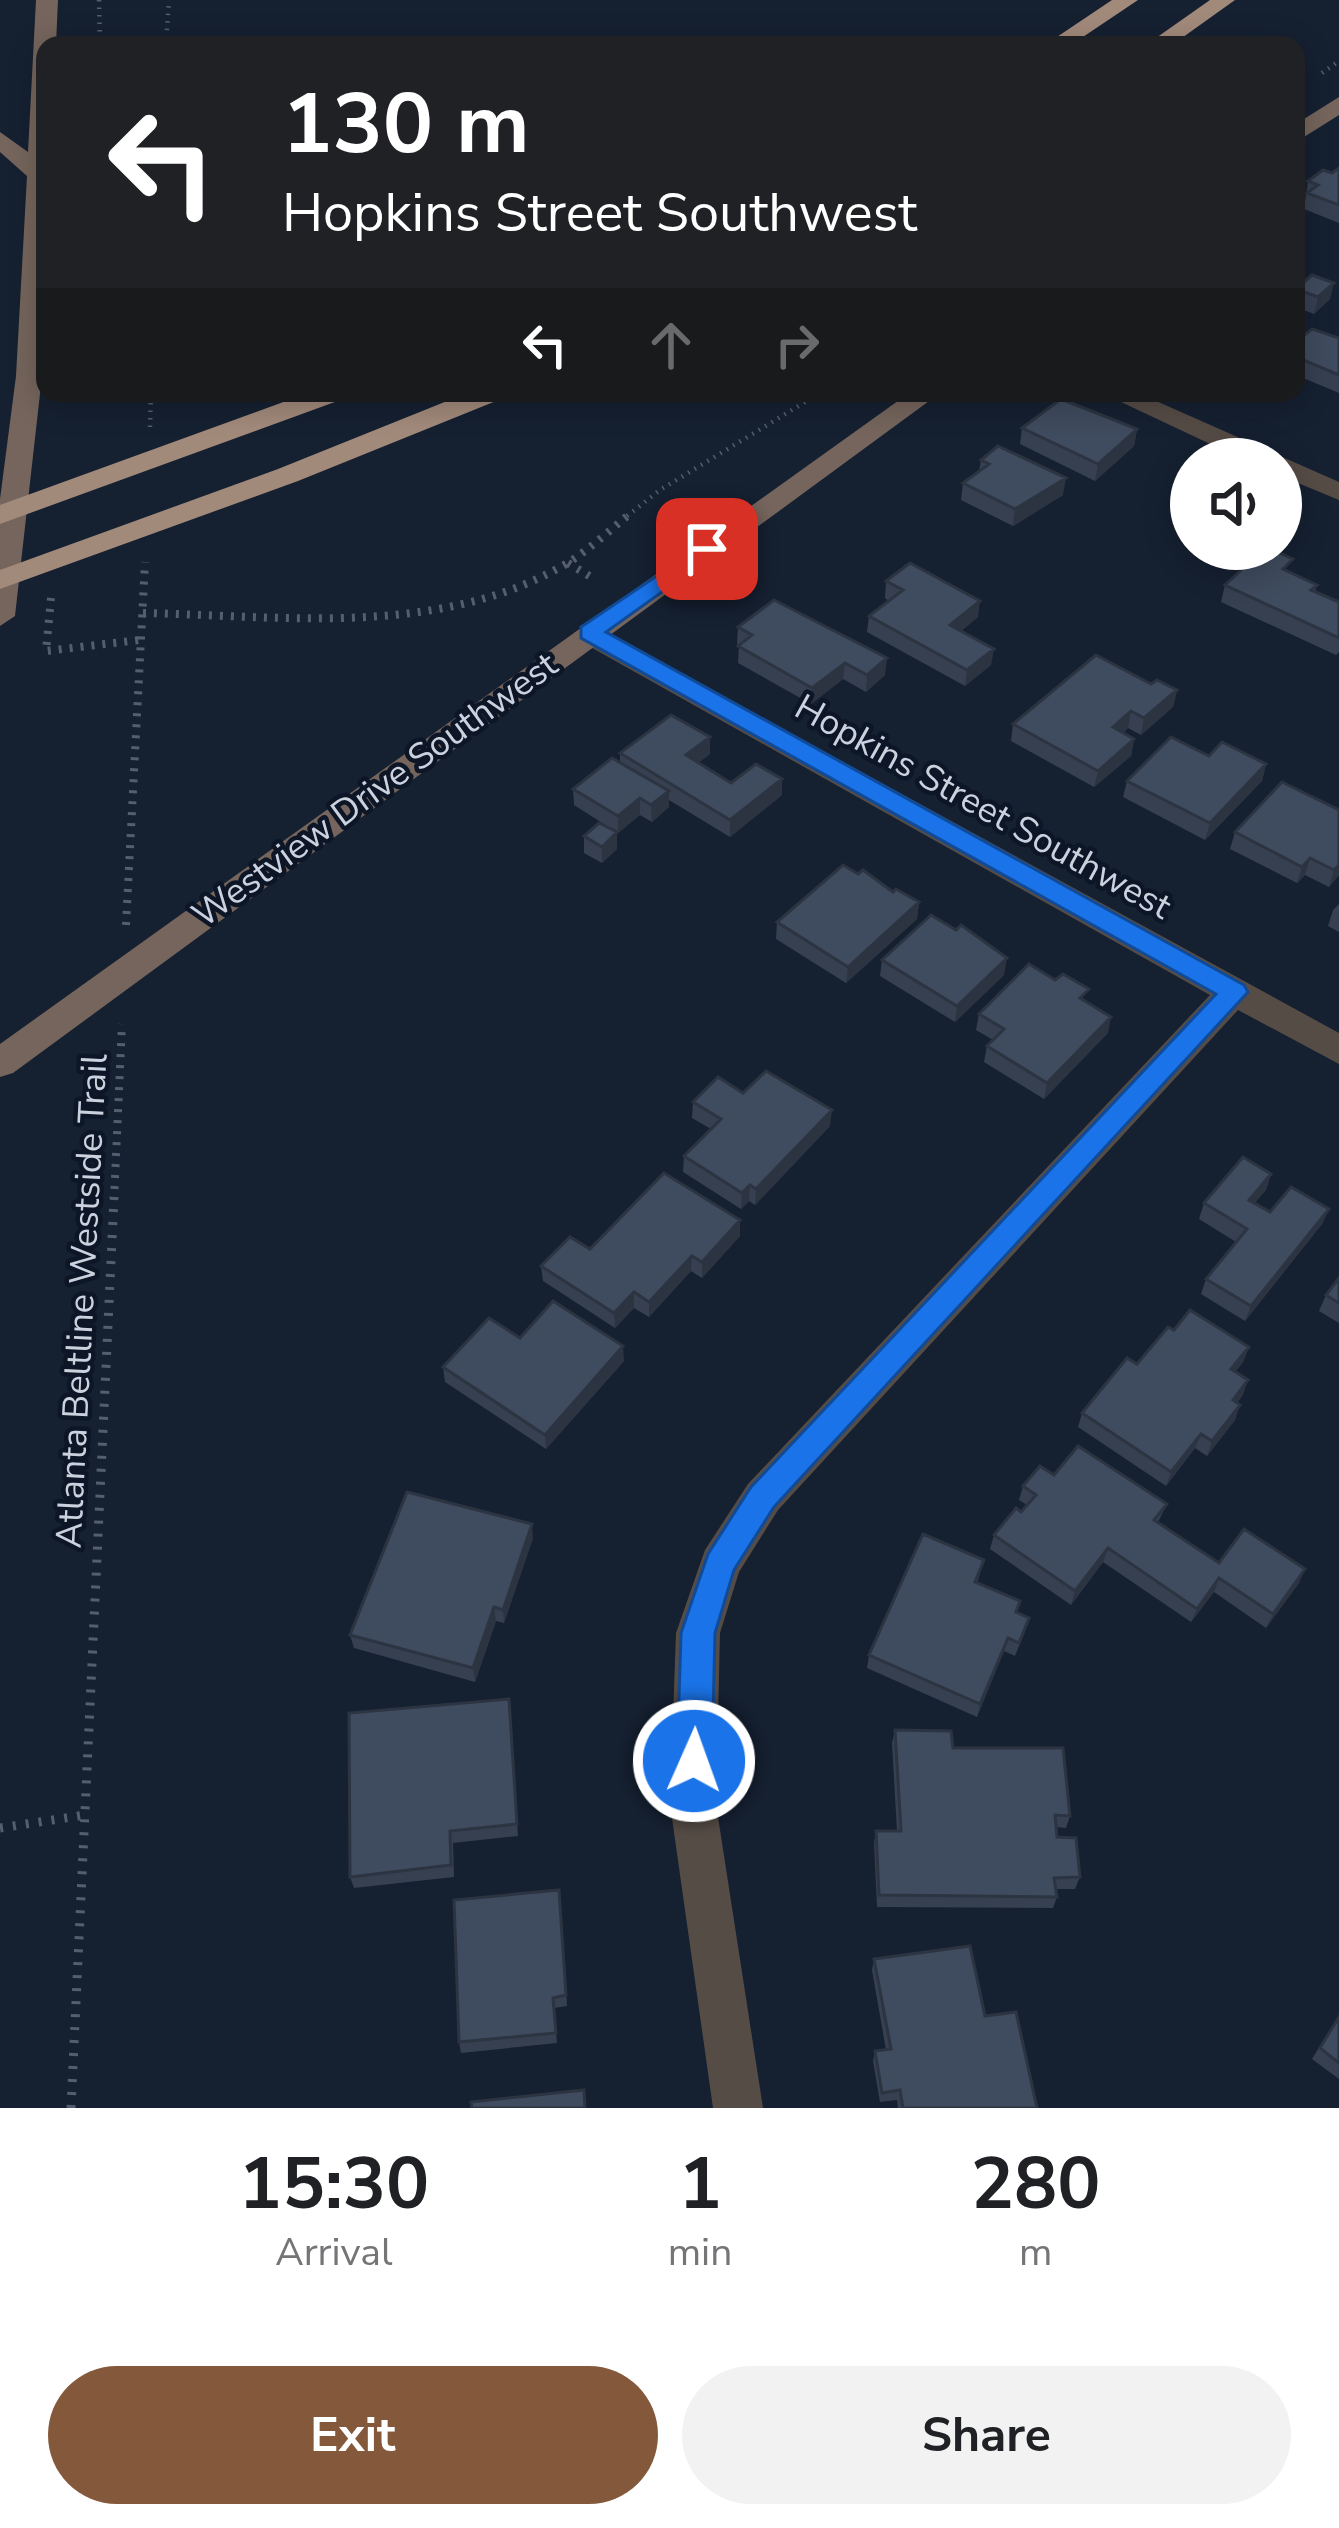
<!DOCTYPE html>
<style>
body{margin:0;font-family:"Nunito Sans",sans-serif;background:#f2f2f2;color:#202124;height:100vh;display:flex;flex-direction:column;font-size:45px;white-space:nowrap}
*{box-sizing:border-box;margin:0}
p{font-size:39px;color:#757577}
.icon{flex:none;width:66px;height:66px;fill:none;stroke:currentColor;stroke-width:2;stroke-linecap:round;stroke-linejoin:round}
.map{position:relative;height:2108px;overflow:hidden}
.panel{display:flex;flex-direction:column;background:#fff;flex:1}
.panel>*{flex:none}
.banner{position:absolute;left:36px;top:36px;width:1269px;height:366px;border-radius:24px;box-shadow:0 6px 30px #0003;background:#202124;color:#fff;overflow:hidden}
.fabs{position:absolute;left:1170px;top:438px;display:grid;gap:24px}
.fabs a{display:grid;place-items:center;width:132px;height:132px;border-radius:50%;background:#fff;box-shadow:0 6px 30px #0003;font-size:60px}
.pin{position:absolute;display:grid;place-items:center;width:102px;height:102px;color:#fff;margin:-51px;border-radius:24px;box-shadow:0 6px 18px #0006}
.me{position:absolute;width:132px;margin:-66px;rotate:2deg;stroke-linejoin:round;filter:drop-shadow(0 0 9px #0008)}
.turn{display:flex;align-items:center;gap:42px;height:252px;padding:0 48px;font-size:54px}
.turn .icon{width:156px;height:156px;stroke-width:2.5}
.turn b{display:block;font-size:84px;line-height:102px}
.lanes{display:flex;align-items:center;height:114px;padding:0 48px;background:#0003;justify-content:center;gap:60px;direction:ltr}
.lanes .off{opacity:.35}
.eta{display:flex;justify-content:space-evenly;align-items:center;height:204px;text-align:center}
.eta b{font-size:72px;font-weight:700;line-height:84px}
.primary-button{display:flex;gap:24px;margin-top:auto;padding:24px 48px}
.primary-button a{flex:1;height:138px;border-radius:72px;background:#84583b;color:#fff;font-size:48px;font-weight:700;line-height:138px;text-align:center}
.primary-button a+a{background:#f2f2f2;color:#202124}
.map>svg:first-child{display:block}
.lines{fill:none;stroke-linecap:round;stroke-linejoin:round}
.path-far2{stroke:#555e6e;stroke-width:4.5;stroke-dasharray:1.5 6;stroke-linecap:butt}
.path-far1{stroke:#555e6e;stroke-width:8;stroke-dasharray:3 8;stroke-linecap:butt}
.path{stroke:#555e6e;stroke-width:9;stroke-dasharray:3 10;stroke-linecap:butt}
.street{fill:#564c46;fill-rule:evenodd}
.secondary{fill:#75655c;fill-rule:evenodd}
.highway{fill:#a28a7b;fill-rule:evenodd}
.wall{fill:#364051}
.shaded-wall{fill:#2c3442}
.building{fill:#3f4b5e;stroke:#2c3442;stroke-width:3}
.route{fill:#1a73e8;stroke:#114b97;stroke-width:3}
.labels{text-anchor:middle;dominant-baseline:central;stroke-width:9;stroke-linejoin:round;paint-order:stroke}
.street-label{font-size:36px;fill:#cbd2de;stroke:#0c1627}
</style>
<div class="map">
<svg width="1339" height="2108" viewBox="0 0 1339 2108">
<rect width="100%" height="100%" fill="#152031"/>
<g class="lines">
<path class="path-far2" d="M99,0L100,45
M166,45L169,0
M1322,73L1339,61
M150,427L151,393
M627,516L660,490L820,393"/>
<path class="path-far1" d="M568,563L591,577
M51,598L46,651L139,640
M143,613C284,616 438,638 566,564C589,550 610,530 631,513
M126,925L145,562
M114,1200L122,1024"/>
<path class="path" d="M0,1828L85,1815
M71,2108L114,1197"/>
<path class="street" d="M1102,393H1138L1339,482V500L1281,476V459H1242Z
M589,623L1339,1033V1064L1238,1010L778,1510L739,1572L720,1633L716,1804L763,2108H713L670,1804L676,1633L705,1550L748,1484L1210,995L578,640L574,633Z"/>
<path class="secondary" d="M36,0H58L56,45H45L42,376L15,616L0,626V499L16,376L27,176L0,152V132L28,152Z
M1339,97V115L1296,142V124Z
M909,393H940L13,1073L0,1077V1044Z"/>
<path class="highway" d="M1112,0H1138L1071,45H1045Z
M1210,0H1235L1172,45H1146Z
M308,393H346L343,399L0,524V505Z
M467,393H504L501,399L298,481L0,589V570L278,469Z"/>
</g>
<path class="wall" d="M1339,168V223L1304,209L1308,181L1332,173Z
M1296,289L1330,299L1314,314L1296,307Z
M1339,338V393L1296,375V342Z
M1022,428L1137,429L1134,446L1095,481L1020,444Z
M981,460L1063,495L1013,526L961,500L963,483L979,471Z
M1290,573L1317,585L1315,591L1339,602V652L1336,655L1221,602L1225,585Z
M886,581L978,617L961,631L991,665L965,686L867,632L869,616L889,601L885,598Z
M738,627L885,675L866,692L843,679L811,704L738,663L739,645L737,644Z
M1151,684L1177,690L1173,707L1141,735L1128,728L1123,733L1134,739L1131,756L1094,787L1011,741L1013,724Z
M710,737V754L698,763L731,783L782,779V795L730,837L669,800V807L652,822L640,815L618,833L574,805L573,789L620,762V753Z
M1209,756L1266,764L1262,781L1205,840L1123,797L1127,781Z
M1339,810V875L1329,887L1305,875L1297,883L1230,849L1235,832Z
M617,832V849L602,863L584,853V836Z
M893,892L919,902L917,919L846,983L776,939L777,922Z
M1339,904V932L1328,926L1333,910Z
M882,960L1004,975L955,1022L880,976Z
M1086,1002L1108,1033L1044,1099L984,1062L987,1046L993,1040L976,1030L979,1014Z
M743,1093L830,1126L755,1205L749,1201L741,1209L683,1172L684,1156L711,1129L692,1118L693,1102Z
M1271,1174L1266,1190L1254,1203L1270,1212L1329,1209L1322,1224L1245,1321L1201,1294L1206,1279L1236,1242L1199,1219L1204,1203Z
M740,1220V1236L702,1278L691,1271L649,1317L634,1308L615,1328L543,1281L541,1266L590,1249Z
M1339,1278V1323L1319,1311L1326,1295Z
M1174,1330L1249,1347L1243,1362L1235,1372L1243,1395L1237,1403L1235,1420L1207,1456L1195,1448L1166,1486L1078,1427L1082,1413Z
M520,1338L624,1361L546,1449L445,1382L443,1367Z
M1054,1475L1167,1504L1158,1522L1219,1563L1299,1583L1266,1628L1214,1592L1191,1622L1103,1562L1071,1605L990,1549L994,1535L1027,1505L1019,1500L1023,1486Z
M533,1538L504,1623L496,1621L475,1682L354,1648L350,1635Z
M980,1574L977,1583L1020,1601L1017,1613L1025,1631L1015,1656L1004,1651L977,1717L867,1668L869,1655Z
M509,1699L518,1836L453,1843L454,1877L354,1888L350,1877Z
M895,1730L953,1748L1070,1816L1066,1828L1056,1827L1057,1837L1080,1877L1075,1889H1056L1057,1897L1053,1908L877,1907L874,1843L876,1831H897L892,1743Z
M559,1890L567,2006L554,2008L557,2043L461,2053L459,2042Z
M874,1959L985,2016L1037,2108H898L897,2100L880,2102L873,2061L875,2051L886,2050L872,1970Z
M1339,2015V2079L1312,2059Z"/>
<path class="shaded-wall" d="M1334,283L1330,299L1314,314L1318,297Z
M1137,429L1134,446L1095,481L1098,464Z
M1066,478L1063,495L1013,526L1015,509Z
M980,601L978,617L948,641L950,625Z
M994,649L991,665L965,686L967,670Z
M887,658L885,675L866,692L867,675Z
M845,663L843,679L811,704L812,688Z
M1177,690L1173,707L1141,735L1144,718Z
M1131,711L1128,728L1110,744L1113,727Z
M710,737V754L686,772V755Z
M1134,739L1131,756L1094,787L1098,771Z
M1266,764L1262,781L1205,840L1210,823Z
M782,779V795L730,837V820Z
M669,791V807L652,822L651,805Z
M640,798V815L618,833V816Z
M617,832V849L602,863V847Z
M1310,858L1305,875L1297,883L1302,867Z
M1339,865V875L1329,887L1334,870Z
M919,902L917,919L846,983L848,967Z
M1007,958L1004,975L955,1022L957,1006Z
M1111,1017L1108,1033L1044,1099L1047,1083Z
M832,1110L830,1126L755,1205L756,1189Z
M1271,1174L1266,1190L1244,1216L1249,1200Z
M750,1185L749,1201L741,1209L742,1193Z
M1329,1209L1322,1224L1245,1321L1251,1306Z
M740,1220V1236L702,1278V1262Z
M692,1256L691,1271L649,1317V1302Z
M634,1292V1308L615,1328L614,1313Z
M623,1346L624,1361L546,1449L545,1435Z
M1249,1347L1243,1362L1225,1384L1231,1369Z
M1248,1380L1243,1395L1227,1415L1233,1400Z
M1240,1405L1235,1420L1207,1456L1212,1441Z
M1201,1434L1195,1448L1166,1486L1171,1472Z
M532,1524L533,1538L504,1623L503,1610Z
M1108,1548L1103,1562L1071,1605L1075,1591Z
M1305,1569L1299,1583L1266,1628L1273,1614Z
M1219,1578L1214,1592L1191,1622L1197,1609Z
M494,1607L496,1621L475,1682L473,1668Z
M1008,1638L1004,1651L977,1717L980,1704Z"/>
<path class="building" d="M1339,168V205L1307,193L1318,185L1308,181L1323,170L1332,173Z
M1312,275L1334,283L1318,297L1296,289Z
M1312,329L1339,338V375L1296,357V342Z
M1061,399L1137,429L1098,464L1022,428Z
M998,446L1066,478L1015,509L963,483L989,464L981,460Z
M1264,549H1271L1293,559L1283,569L1317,585L1311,590L1339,602V638L1225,585Z
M910,563L980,601L950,625L994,649L967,670L869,616L903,590L886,581Z
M774,600L887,658L867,675L845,663L812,688L738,646L752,635L738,627Z
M1096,655L1151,684L1157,680L1177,690L1144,718L1131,711L1113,727L1134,739L1098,771L1013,724Z
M671,715L710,737L686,755L731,783L756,764L782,779L730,820L620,753Z
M1171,737L1209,756L1222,742L1266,764L1210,823L1127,781Z
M612,758L669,791L651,805L640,798L618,816L573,789Z
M1282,782L1339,810V865L1334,870L1310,858L1302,867L1235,832Z
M599,823L617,832L602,847L584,836Z
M843,865L858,874L863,870L893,892L896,889L919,902L848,967L777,922Z
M931,915L956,930L961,925L1007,958L957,1006L882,960Z
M1029,964L1055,980L1063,974L1089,989L1080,998L1111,1017L1047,1083L987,1046L1004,1029L979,1014Z
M766,1071L832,1110L756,1189L750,1185L742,1193L684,1156L721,1119L693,1102L718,1077L743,1093Z
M1243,1157L1271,1174L1249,1200L1270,1212L1291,1187L1329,1209L1251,1306L1206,1279L1247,1229L1204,1203Z
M664,1173L740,1220L702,1262L692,1256L649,1302L634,1292L614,1313L541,1266L570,1237L590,1249Z
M1339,1278V1303L1326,1295Z
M553,1301L623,1346L545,1435L443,1367L489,1318L520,1338Z
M1190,1310L1249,1347L1231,1369L1248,1380L1233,1400L1240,1405L1212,1441L1201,1434L1171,1472L1082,1413L1127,1358L1137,1364L1168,1327L1174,1330Z
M1078,1446L1167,1504L1154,1520L1219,1563L1244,1529L1305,1569L1273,1614L1219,1578L1197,1609L1108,1548L1075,1591L994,1535L1016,1508L1021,1512L1036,1495L1023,1486L1040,1466L1054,1475Z
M407,1492L532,1524L503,1610L494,1607L473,1668L350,1635Z
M923,1534L984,1560L975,1582L1020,1601L1016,1612L1029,1618L1019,1643L1008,1638L980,1704L869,1655Z
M509,1699L517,1824L450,1831L451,1865L350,1877L349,1713Z
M895,1730L951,1731L953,1748H1063L1070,1816L1055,1815L1057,1837L1076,1838L1080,1877L1054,1878L1057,1897L879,1895L876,1831H901Z
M559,1890L566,1995L553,1998L556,2033L459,2042L454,1900Z
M970,1946L985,2016L1016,2012L1037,2108H903L900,2090L882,2093L875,2051L891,2049L874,1959Z
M1339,2017V2063L1320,2048Z
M584,2090L585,2108H472L471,2102Z"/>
<path class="route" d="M707,542L715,544V554L606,632L1244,985L1248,992L774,1507L734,1570L715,1633L712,1761L706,1773L694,1778L682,1773L677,1761L681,1633L708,1554L751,1487L1216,994L581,638V627Z"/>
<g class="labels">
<g class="street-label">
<text transform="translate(375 790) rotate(-36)">Westview Drive Southwest</text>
<text transform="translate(983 807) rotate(29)">Hopkins Street Southwest</text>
<text transform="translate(82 1301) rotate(-87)">Atlanta Beltline Westside Trail</text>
</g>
</g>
</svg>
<div class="fabs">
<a><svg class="icon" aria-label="sound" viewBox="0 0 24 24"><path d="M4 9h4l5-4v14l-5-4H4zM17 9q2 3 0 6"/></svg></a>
</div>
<div class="pin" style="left:707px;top:549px;background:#d93025"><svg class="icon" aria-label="arrive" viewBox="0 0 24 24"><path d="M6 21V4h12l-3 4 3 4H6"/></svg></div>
<svg class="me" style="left:694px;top:1761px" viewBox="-20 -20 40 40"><circle r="17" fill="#1a73e8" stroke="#fff" stroke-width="3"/><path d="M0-11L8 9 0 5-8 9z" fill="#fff"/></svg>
<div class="banner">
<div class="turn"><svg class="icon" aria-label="left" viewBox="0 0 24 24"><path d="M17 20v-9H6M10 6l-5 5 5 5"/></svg><div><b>130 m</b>Hopkins Street Southwest</div></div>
<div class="lanes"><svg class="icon" aria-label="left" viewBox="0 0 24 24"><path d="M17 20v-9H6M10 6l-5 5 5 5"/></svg><svg class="icon off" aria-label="ahead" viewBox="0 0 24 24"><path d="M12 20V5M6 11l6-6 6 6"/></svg><svg class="icon off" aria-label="right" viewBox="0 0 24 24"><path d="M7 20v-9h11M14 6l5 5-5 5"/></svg></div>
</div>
</div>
<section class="panel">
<div class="eta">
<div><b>15:30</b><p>Arrival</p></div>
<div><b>1</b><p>min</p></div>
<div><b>280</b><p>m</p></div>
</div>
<div class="primary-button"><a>Exit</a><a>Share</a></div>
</section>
